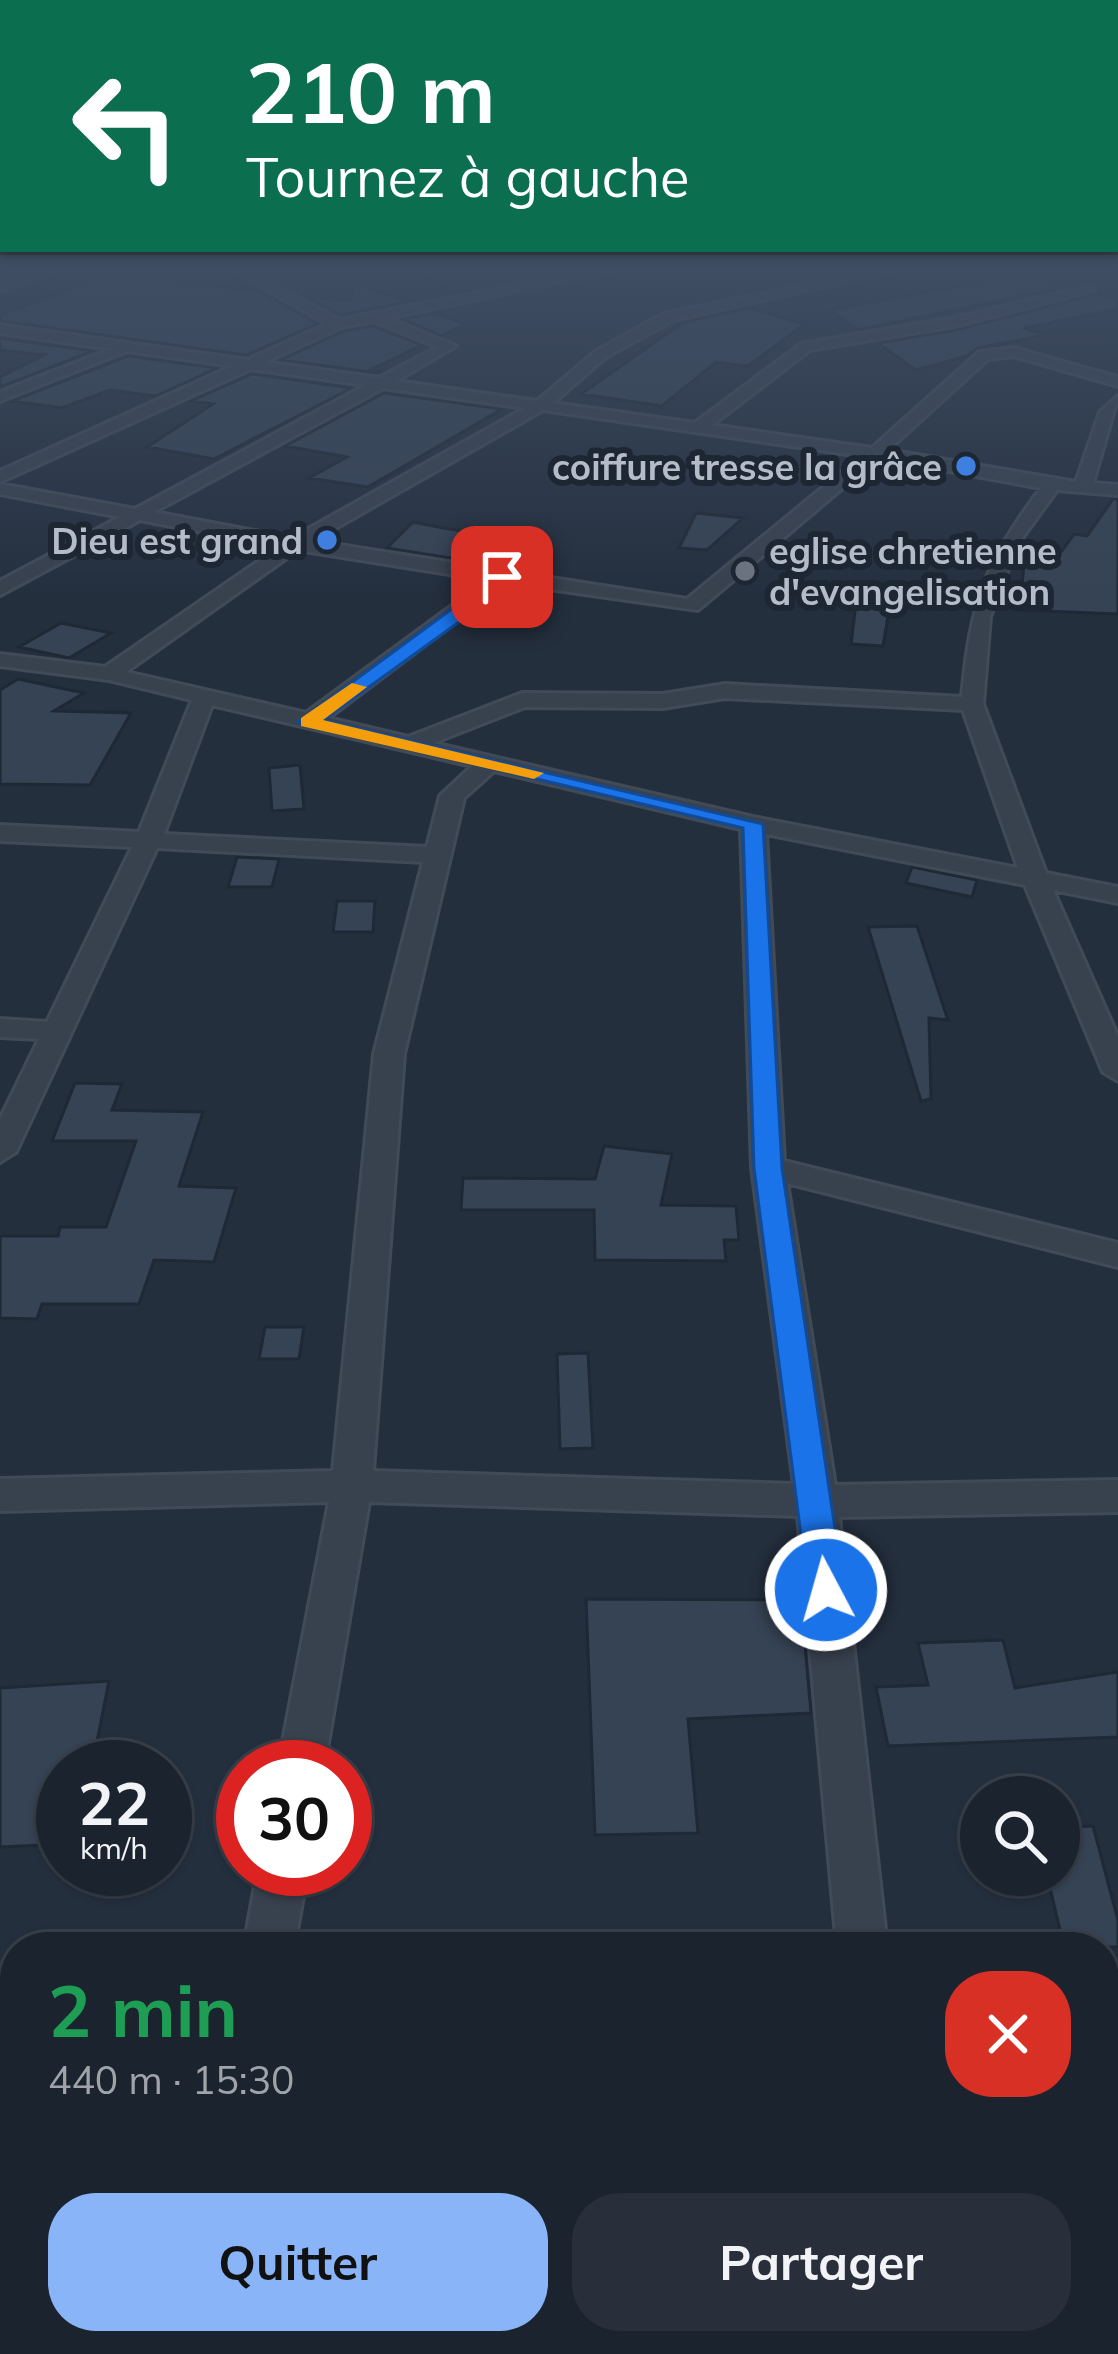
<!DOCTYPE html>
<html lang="fr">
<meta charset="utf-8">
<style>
body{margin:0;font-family:Mulish,sans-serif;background:#282f3a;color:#f1f3f6;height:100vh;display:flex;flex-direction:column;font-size:45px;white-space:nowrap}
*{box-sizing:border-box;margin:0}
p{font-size:39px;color:#a0a4aa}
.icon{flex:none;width:66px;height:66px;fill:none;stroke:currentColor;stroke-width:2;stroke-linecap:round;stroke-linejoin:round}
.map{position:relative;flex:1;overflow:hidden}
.side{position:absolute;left:0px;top:1932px;width:1119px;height:423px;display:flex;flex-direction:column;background:#1b232e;border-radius:48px 48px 0 0;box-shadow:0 3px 9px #0004,0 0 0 3px #39404a}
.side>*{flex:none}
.guide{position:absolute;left:0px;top:0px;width:1119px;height:252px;box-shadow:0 3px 9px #0004,0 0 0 3px #39404a;background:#0b6e4f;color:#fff;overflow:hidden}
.tools{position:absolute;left:960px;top:1776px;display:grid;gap:24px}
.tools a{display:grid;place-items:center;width:120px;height:120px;border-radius:50%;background:#1b232e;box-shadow:0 3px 9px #0004,0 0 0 3px #39404a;font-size:60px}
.speed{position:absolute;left:36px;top:1740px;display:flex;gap:24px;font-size:60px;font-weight:700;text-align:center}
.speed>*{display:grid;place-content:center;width:156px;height:156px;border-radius:50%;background:#1b232e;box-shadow:0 3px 9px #0004,0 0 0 3px #39404a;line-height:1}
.speed small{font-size:30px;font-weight:400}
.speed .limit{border:18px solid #d22;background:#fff;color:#111}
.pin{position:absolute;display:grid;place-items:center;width:102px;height:102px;color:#fff;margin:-51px;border-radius:24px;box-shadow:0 6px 18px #0006}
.me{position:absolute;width:132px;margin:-66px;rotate:354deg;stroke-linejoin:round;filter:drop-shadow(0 0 9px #0008)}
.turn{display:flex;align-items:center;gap:42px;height:252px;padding:0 48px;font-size:54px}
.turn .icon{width:156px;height:156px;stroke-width:2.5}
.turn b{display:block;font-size:84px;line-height:102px}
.round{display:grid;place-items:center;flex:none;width:126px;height:126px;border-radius:48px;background:#282f3a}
.overview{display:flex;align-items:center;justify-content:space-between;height:204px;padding:0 48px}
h1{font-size:72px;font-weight:700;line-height:90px;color:#1e9e55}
.cta{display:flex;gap:24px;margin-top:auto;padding:24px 48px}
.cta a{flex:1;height:138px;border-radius:48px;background:#8ab4f8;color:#111;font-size:48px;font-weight:700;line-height:138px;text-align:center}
.cta a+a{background:#282f3a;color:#f1f3f6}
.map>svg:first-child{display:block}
.building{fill:#364354;stroke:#1f2835;stroke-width:3}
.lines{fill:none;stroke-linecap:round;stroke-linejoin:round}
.street-casing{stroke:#414a57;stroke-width:6}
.street{fill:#38414e;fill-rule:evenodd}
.route{fill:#1a73e8;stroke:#114b97;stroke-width:3}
.slow{fill:#f59e0b}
.shop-dot{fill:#3f7fe0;stroke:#1d2633;stroke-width:4.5}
.worship-dot{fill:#6b7280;stroke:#1d2633;stroke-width:4.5}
.labels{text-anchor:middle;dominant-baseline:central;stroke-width:12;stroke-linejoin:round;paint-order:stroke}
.far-poi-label{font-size:36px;font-weight:bold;fill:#b4bcc9;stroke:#1d2633;text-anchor:end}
</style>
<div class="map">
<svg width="1118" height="2354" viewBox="0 0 1118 2354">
<rect width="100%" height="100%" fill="#242f3e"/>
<path class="building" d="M110,274L259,291L318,324L246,355L0,321V315Z
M1021,275L1067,287L858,330L830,310Z
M355,283L407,302L341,315L305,296L350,301Z
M1096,294L1118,300V309L1023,328L1046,335L978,348L967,356L916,370L878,343L955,330Z
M748,308L805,324L748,366L716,362L662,406L581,394L684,322Z
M435,313L466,324L442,336L402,319Z
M373,326L422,345L372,369L383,371L378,373L281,360L343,331Z
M0,338L93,351L0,387V377L44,355L0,350Z
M128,356L217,368L156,396L110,390L62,408L12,401Z
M252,374L352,388L214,459L147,447L213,404L191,401Z
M384,393L502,409L368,487L309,478L347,457L285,446Z
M1113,499H1118V614L1019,610L1026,548L1062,551L1074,534L1087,536Z
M696,513L743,518L707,550L679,548Z
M413,522L443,528L494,536L469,561L387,548Z
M856,603L890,605L883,646L851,644Z
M61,623L111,633L69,658L19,647Z
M18,679L84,693L54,711L131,713L90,785L0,784V690Z
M300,765L304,809L272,811L269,768Z
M237,857L279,859L272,887H228Z
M912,867L977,880L972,897L906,883Z
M337,901H375L373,932H333Z
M917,926L948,1020L929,1018L931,1099L921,1101L868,927Z
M75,1083L122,1084L112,1110L203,1112L179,1186L236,1188L214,1262L154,1260L139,1304H42L37,1319L0,1318V1236H58L60,1227H106L136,1141H52Z
M604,1146L672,1154L661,1205L736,1206L739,1240H724L726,1261L595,1260L594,1210H461L463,1178L595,1179Z
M265,1327H304L299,1359H259Z
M588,1353L593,1448L560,1449L557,1354Z
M586,1599L801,1600L811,1713L688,1719L698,1833L595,1835Z
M1003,1640L1015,1688L1118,1672V1737L888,1746L876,1687L928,1685L918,1643Z
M109,1681L92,1767H63V1844L0,1847V1688Z
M1093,1826L1118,1920V1947H1064L1047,1875H1059V1827Z"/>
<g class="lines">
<g class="street-casing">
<path id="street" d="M51,266H68L0,292V284Z
M224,266H239L340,320L613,266H637L387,318L456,346L396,381L537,401L596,351L664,314L893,266H916L673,320L606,357L553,403L695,423L801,344L954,318L1089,286L1095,290L954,326L810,350L712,425L872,448L979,352L1014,348L1118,377V386L1013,356L988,359L888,450L1076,482L1100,412L1118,396L1093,483L1118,485V495L1057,490L1017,545L990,617L983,704L1046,873L1118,887V903L1053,890L1118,1037V1081L1103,1072L1025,885L766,834L784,1161L1118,1243V1267L787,1183L835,1485L1118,1480V1512L839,1517L887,1947H837L798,1516L369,1502L324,1767H278L329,1502L0,1511V1479L333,1471L374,1054L423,862L157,848L16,1152L0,1162V1119L39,1039L0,1037V1019L47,1022L132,847L0,841V825L139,832L192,700L109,680L0,666V654L105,667L279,547L140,520L0,595V581L120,517L0,494V484L135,509L366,385L251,369L0,482V471L233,366L127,351L0,401V392L111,349L0,333V325L247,360L328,324ZM373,321L438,347L379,378L265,362L342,327ZM383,388L525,408L292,538L154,512ZM543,410L861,456L687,599L313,541ZM878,458L1041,488C984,564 971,603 962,697L725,684L663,694L522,693L408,737L328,718L507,583L698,610ZM298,550L487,580L306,713L126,672ZM725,698L963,710L1018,868L753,817L433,743L525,707L663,708ZM212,705L472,766L440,796L427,847L164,834ZM494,771L741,829L752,1168L794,1484L373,1471L404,1054L464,798Z
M409,266L449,275L443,279Z
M258,1869H308L294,1947H244Z
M168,2340H228L226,2354H166Z
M872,2340H932L933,2354H873Z"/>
</g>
<use href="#street" class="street"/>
</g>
<linearGradient id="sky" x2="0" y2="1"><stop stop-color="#141a22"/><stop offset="0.45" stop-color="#3f4d63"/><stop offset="1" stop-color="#3f4d63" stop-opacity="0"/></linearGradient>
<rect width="1118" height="596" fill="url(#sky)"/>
<path class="route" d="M502,572L507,580L466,617L323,720L763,824L782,1168L844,1590L838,1600L826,1604L813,1600L808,1590L754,1168L743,828L298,722Z"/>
<path class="slow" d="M352,683L367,687L323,720L544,773L534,779L301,726V718Z"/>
<g class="shop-dot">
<circle cx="966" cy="466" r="12"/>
<circle cx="327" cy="540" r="12"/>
</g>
<circle class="worship-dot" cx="745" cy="571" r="12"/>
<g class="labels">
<g class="far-poi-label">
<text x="942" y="466">coiffure tresse la grâce</text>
<text x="303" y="540">Dieu est grand</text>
<text x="769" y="550" text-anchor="start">eglise chretienne<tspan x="769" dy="41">d'evangelisation</tspan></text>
</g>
</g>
</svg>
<div class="tools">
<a><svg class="icon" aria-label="search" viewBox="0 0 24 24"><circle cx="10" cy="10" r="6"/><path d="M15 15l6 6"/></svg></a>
</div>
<div class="speed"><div>22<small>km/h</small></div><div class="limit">30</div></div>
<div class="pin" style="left:502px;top:577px;background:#d93025"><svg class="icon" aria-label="arrive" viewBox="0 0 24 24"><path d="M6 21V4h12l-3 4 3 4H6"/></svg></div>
<svg class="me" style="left:826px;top:1590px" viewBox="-20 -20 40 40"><circle r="17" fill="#1a73e8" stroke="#fff" stroke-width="3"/><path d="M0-11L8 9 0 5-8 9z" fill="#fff"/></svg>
<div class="guide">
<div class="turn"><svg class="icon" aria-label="left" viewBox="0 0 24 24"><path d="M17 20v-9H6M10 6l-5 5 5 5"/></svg><div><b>210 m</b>Tournez à gauche</div></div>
</div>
<section class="side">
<div class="overview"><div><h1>2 min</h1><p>440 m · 15:30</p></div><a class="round" style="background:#d93025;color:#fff"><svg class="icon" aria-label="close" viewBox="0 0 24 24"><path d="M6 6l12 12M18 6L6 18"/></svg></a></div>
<div class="cta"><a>Quitter</a><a>Partager</a></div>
</section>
</div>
